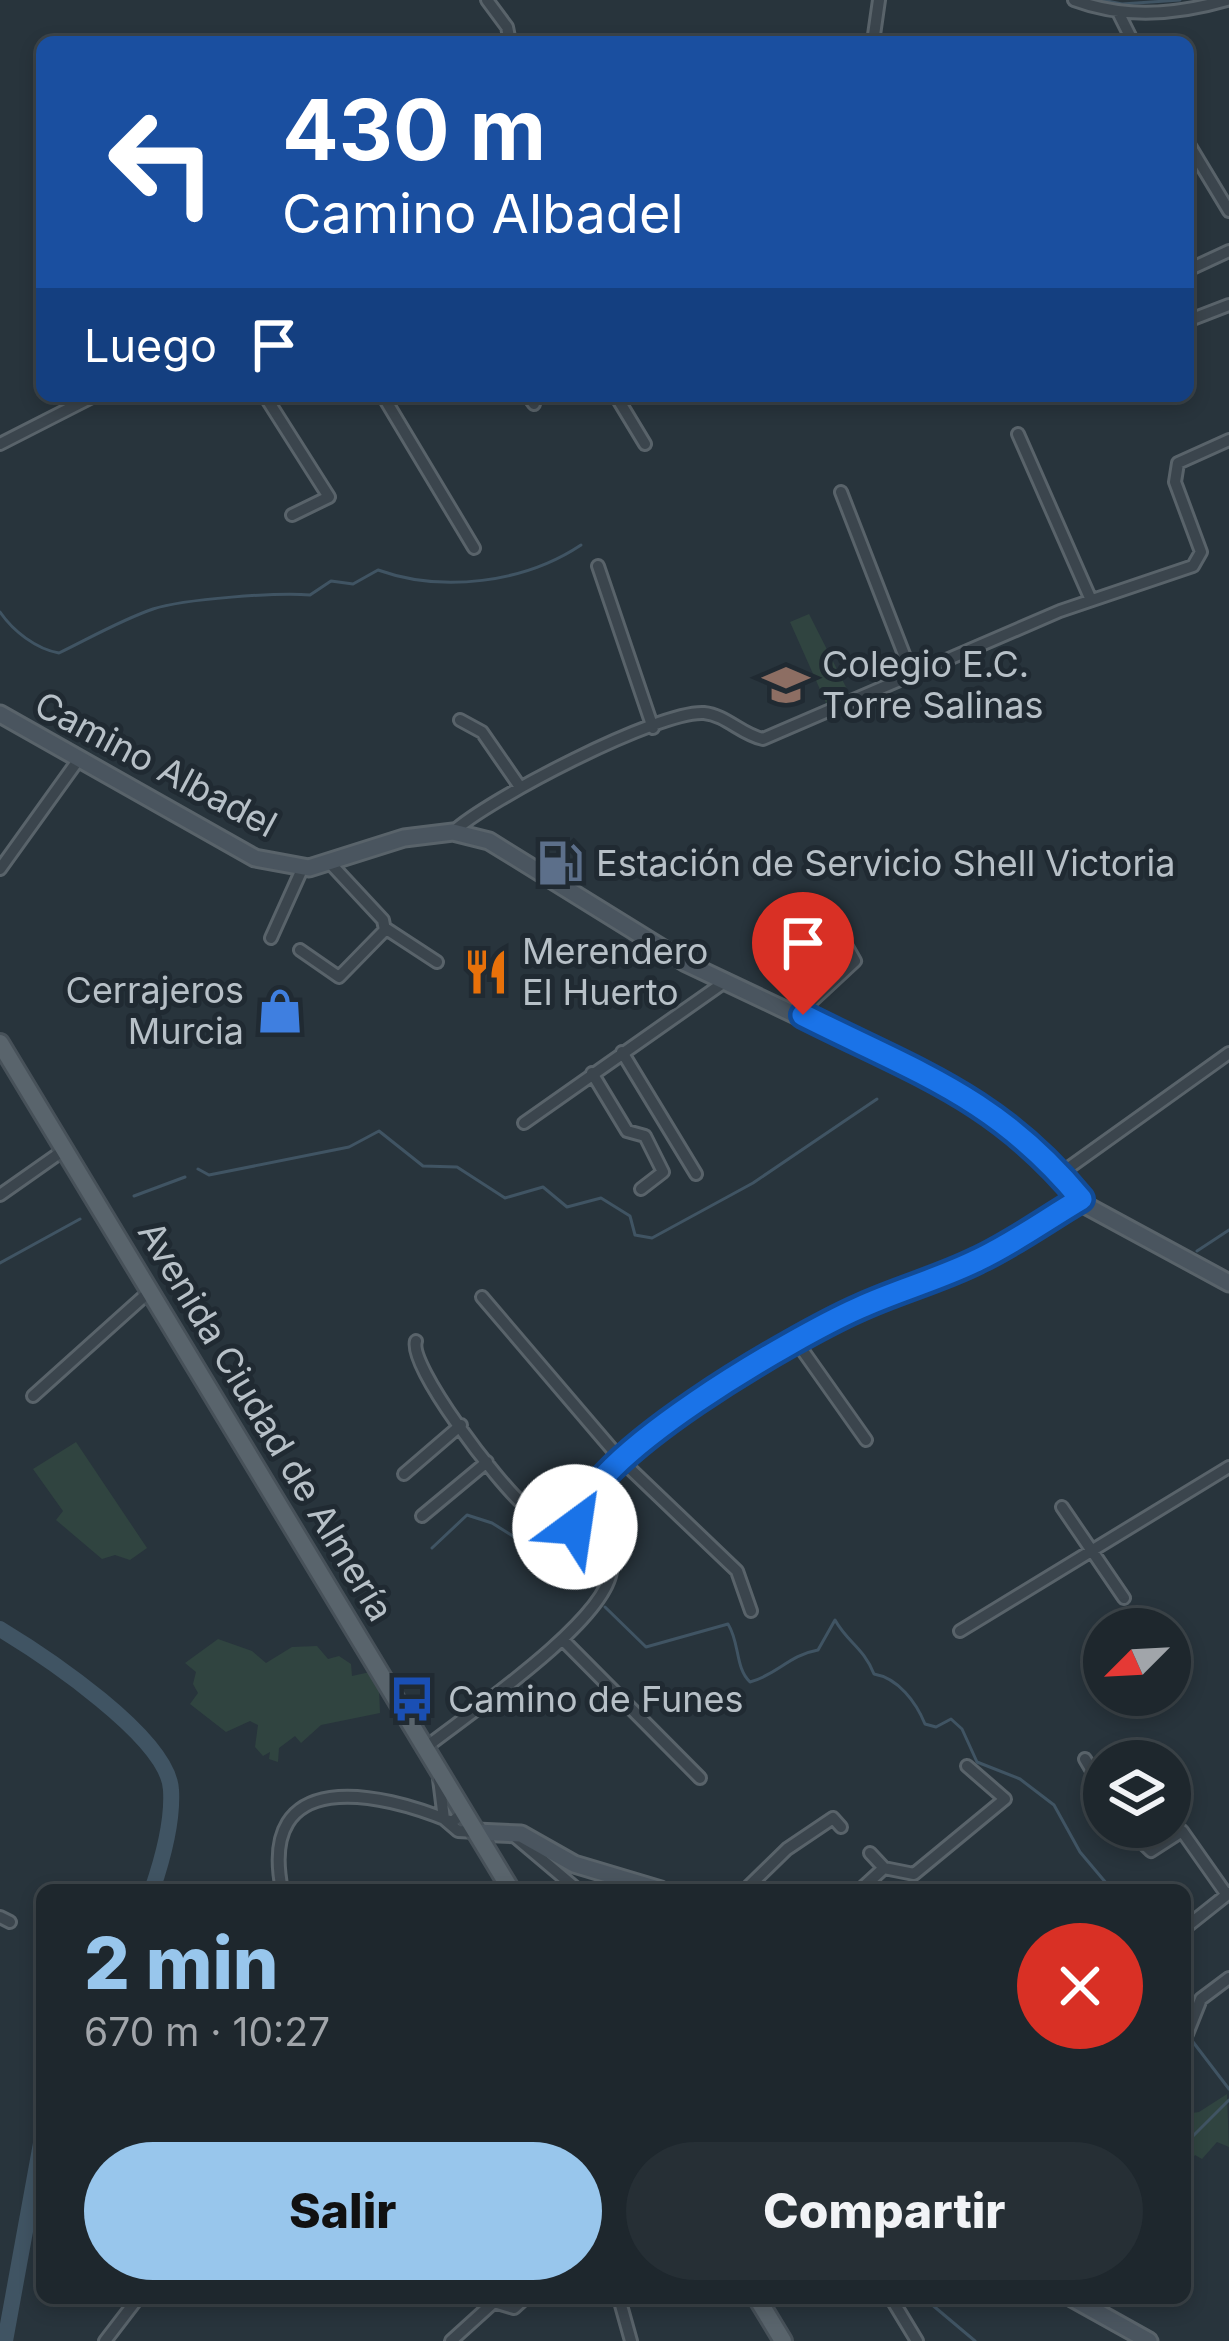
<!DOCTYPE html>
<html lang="es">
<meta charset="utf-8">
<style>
body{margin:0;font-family:Inter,sans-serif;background:#262f35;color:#f1f3f6;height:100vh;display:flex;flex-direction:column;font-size:45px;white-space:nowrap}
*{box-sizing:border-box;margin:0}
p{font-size:39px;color:#a1a5aa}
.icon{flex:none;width:66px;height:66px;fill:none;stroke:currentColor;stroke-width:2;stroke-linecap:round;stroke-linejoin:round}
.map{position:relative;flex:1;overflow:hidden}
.details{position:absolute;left:36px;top:1884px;width:1155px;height:420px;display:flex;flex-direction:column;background:#1e272d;border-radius:18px;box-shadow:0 6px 18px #0003,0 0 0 3px #3c4449}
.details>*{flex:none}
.top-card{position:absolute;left:36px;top:36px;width:1158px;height:366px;border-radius:18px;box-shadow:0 6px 18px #0003,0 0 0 3px #3c4449;background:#1a4fa0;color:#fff;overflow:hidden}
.needle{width:78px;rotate:246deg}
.fabs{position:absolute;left:1083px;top:1608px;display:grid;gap:24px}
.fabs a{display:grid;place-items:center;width:108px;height:108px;border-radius:50%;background:#1e272d;box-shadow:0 6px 18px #0003,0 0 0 3px #3c4449;font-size:60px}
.pin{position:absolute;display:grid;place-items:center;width:102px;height:102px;color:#fff;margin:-123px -51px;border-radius:50% 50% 50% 0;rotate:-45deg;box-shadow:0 0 12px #0007}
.pin .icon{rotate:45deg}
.me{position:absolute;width:132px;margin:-66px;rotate:31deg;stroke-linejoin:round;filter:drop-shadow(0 0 9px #0008)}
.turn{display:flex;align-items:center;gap:42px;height:252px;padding:0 48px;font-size:54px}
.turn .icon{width:156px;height:156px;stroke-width:2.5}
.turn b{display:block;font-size:84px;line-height:102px}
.then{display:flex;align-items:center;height:114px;padding:0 48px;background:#0003;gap:24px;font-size:45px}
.round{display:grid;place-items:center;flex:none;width:126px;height:126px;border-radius:63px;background:#262f35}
.overview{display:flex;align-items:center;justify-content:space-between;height:204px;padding:0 48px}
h1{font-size:72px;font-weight:800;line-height:90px;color:#98c6ec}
.action{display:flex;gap:24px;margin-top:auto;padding:24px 48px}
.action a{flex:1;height:138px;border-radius:72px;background:#98c6ec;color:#111;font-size:48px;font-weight:800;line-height:138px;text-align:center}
.action a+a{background:#262f35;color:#f1f3f6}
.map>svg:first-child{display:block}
.green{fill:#304440}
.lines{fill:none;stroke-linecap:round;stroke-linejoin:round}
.stream{stroke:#405463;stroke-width:3}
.river{stroke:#405463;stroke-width:16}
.street-casing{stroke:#59636a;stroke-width:16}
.secondary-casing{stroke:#59636a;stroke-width:21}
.primary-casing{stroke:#475159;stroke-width:22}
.street{stroke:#3b454d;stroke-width:10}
.secondary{stroke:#4a555f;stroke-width:15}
.primary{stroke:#59646c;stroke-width:16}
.route-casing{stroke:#114b97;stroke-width:30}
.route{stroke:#1a73e8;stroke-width:21}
.labels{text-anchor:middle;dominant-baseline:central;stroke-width:10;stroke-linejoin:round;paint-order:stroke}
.poi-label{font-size:36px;fill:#b7c0c7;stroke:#202a32;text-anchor:start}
.street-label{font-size:36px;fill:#b7c0c7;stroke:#202a32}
</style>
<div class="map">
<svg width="1229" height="2341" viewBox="0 0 1229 2341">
<rect width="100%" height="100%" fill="#28343c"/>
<path class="green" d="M809,614L849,693L826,703L790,622Z
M76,1442L147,1548L130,1560L115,1555L102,1559L56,1520L63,1511L33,1469Z
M218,1639L252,1651L266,1663L292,1647L317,1646L328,1659L339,1656L351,1664L352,1676L370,1672L379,1689L380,1713L321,1725L301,1743L295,1736L279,1748L278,1762L269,1759L270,1752L263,1756L255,1747L258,1725L250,1721L226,1732L190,1704L198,1693L193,1684L196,1672L185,1663Z
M1227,2094L1229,2147L1217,2142L1202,2159L1195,2155L1185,2170V2114L1199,2112Z"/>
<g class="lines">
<path class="stream" d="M1102,0L1122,4L1180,0
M0,612C13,631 36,649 59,653C90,638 121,620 153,609C183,599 280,592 310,595L331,581L353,584L378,570C442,593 524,583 581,545
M198,1169L209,1175L349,1147L379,1131L423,1166L457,1167L505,1198L543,1187L567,1207L601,1198L630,1216L635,1235L652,1238L753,1183L877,1099
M134,1196L185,1177
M1197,1251L1229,1230
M0,1263L80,1219
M432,1548L467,1515L492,1523L571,1572
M605,1607L646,1647L728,1624C740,1643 735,1668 750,1682C777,1675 789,1655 818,1650L835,1620C848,1643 863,1647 874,1674C898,1678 916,1702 925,1724L936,1727L951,1719L962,1729L977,1762L1020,1779L1054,1805L1080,1852L1112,1890
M1190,2038L1229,2089
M1185,2144L1229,2100
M924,2298L975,2341"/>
<path class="river" d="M0,1629C43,1655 169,1738 171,1790C173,1822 162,1861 152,1890
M5,2341L42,2138"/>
<g class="street-casing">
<path id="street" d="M487,0L507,27L510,42
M1074,0C1124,19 1176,15 1227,0
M1119,14L1133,42
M873,42L879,0
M1188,143L1229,211
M1188,270L1229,251
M1190,320L1229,305
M265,396L329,497L292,515
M383,396L474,548
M528,396L534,404
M616,396L645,444
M1018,434L1091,600
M0,444L94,396
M841,492L912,675
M598,566L653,728
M460,720L482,732L520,787
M453,832C487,800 659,710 704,713C726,715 742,735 763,739L1060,611L1193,566L1201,552L1175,482L1178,463L1229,440
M0,869L79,759
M385,928L437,962
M271,938L303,867
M300,950L339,977L385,930L383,920L330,863
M799,1013L855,961L835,926
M622,1052L696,1174
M592,1073L627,1131L645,1136L663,1172L641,1189
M524,1123L726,981
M1060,1174L1229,1053
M0,1195L64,1150
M482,1297L622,1461L737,1571L751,1611
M416,1341C408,1366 499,1484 523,1504C536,1515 559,1519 575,1527
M796,1341L866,1440
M33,1396L150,1291
M404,1474L461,1425
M1062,1507L1124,1598
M422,1516L487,1462
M960,1631L1229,1467
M563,1640L700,1778
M425,1748C467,1715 605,1622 611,1571C614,1551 580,1540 574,1522C601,1444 783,1343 857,1309C896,1290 939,1280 978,1261C1013,1243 1047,1220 1081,1199
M1085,1759L1104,1791
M439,1779L444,1819L458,1831L476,1832
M1126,1827L1151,1851L1182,1831L1227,1895
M513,1835L578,1890
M884,1868L914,1874L1005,1799L967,1766
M282,1890C257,1766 379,1791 452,1822L464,1812
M745,1890L787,1849L833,1818L841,1827
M860,1890L884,1868L870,1853
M0,1917L10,1922
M1185,1928L1229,1893
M1187,2034L1201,1999L1229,1978
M619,2298L631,2341
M891,2298L917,2341
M105,2341L138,2298
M451,2341L494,2302L514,2308L525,2298"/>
</g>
<g class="secondary-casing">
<path id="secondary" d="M0,714L255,858L309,868L404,838L453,832L489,841L686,963L971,1098L1036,1147L1087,1206L1229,1283
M476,1832L521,1834L574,1864L661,1890
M1072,2298L1149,2341"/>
</g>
<g class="primary-casing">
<path id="primary" d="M0,1043L511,1890
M757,2298L783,2341"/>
</g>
<use href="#street" class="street"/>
<use href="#secondary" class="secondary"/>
<use href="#primary" class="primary"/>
</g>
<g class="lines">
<g class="route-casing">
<path id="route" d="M575,1527C579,1459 798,1335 859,1308C898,1290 940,1279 978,1260C1014,1243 1047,1219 1081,1199C997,1097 916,1072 803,1015"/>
</g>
<use href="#route" class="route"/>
</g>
<defs>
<g id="school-bare" transform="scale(3.6)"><path d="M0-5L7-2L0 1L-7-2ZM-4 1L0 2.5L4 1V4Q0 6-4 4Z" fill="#8d6e63" stroke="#202a32" stroke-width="2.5" paint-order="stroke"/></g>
<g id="fuel-bare" transform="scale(3.6)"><path d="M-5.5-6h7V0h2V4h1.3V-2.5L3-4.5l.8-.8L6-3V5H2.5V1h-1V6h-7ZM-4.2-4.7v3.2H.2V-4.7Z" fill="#5c6f8a" stroke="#202a32" stroke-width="2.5" paint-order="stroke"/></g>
<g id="restaurant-bare" transform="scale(3.6)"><path d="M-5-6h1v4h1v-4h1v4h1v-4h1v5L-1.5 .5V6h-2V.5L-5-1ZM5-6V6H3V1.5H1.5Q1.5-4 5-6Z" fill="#e8710a" stroke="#202a32" stroke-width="2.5" paint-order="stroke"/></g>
<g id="shop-bare" transform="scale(3.6)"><path d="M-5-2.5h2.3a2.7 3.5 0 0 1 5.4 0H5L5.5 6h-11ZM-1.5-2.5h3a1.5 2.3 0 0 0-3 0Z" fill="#3f7fe0" stroke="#202a32" stroke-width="2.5" paint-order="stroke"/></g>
<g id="bus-bare" transform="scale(3.6)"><path d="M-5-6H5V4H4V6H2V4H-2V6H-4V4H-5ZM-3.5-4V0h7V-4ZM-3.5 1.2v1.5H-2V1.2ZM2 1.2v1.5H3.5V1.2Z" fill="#1a4fb4" stroke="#202a32" stroke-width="2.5" paint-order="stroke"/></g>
</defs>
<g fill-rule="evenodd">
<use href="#school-bare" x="786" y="685"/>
<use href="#fuel-bare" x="560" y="863"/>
<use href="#restaurant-bare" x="486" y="972"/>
<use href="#shop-bare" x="280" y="1011"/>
<use href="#bus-bare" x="412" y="1699"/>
</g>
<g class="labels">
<g class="poi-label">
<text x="822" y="664">Colegio E.C.<tspan x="822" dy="41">Torre Salinas</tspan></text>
<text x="596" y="863">Estación de Servicio Shell Victoria</text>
<text x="522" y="951">Merendero<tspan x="522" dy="41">El Huerto</tspan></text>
<text x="244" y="990" text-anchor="end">Cerrajeros<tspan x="244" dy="41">Murcia</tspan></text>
<text x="448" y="1699">Camino de Funes</text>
</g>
<g class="street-label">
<text transform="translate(156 764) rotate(28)">Camino Albadel</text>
<text transform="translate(266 1421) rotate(59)">Avenida Ciudad de Almería</text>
</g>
</g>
</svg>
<div class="fabs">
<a><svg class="needle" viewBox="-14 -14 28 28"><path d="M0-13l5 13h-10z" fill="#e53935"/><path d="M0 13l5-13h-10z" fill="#a1a5aa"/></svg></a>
<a><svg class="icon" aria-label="layers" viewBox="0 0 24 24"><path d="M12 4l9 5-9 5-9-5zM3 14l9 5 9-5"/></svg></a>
</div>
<div class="pin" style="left:803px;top:1015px;background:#d93025"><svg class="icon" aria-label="arrive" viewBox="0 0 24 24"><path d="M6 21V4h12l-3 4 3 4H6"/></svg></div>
<svg class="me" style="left:575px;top:1527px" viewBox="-20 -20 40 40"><circle r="19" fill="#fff"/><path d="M0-13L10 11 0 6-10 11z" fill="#1a73e8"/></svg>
<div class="top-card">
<div class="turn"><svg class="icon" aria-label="left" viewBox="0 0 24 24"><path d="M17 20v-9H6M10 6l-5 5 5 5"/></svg><div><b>430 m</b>Camino Albadel</div></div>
<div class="then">Luego<svg class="icon" aria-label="arrive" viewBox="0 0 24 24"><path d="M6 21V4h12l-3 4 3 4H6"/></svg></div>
</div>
<section class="details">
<div class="overview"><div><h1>2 min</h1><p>670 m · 10:27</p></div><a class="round" style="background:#d93025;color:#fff"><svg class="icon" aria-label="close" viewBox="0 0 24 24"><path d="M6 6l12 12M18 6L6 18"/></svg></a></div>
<div class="action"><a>Salir</a><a>Compartir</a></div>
</section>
</div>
